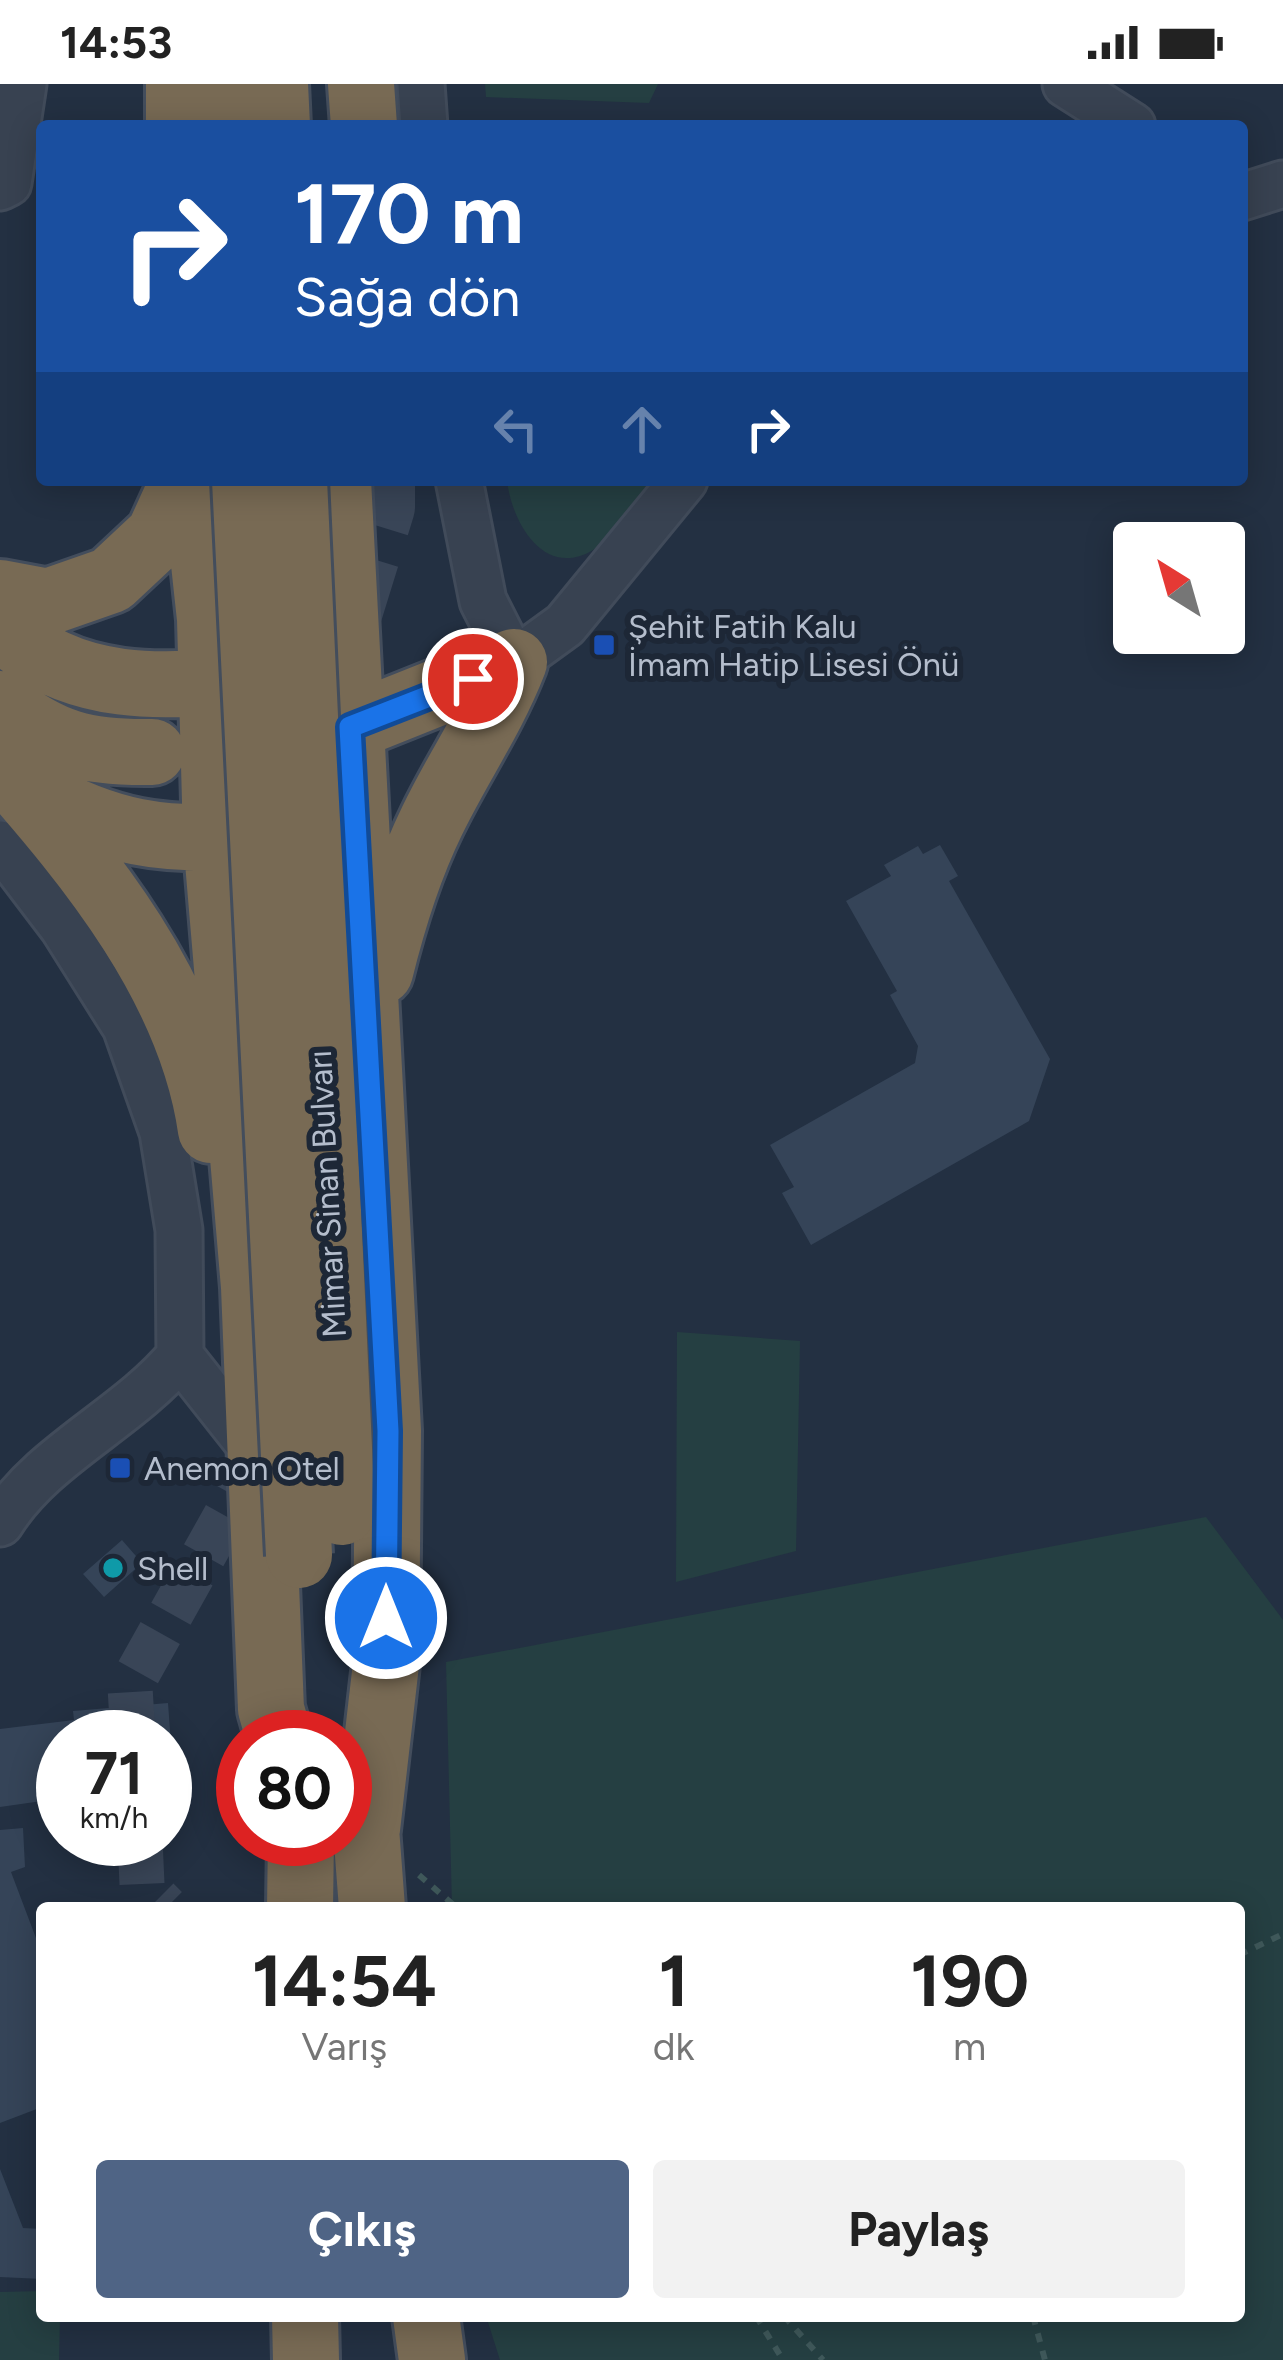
<!DOCTYPE html>
<html lang="tr">
<meta charset="utf-8">
<style>
body{margin:0;font-family:Figtree,sans-serif;background:#f2f2f2;color:#222;height:100vh;display:flex;flex-direction:column;font-size:45px;white-space:nowrap}
*{box-sizing:border-box;margin:0}
p{font-size:39px;color:#767676}
.icon{flex:none;width:66px;height:66px;fill:none;stroke:currentColor;stroke-width:2;stroke-linecap:round;stroke-linejoin:round}
.map{position:relative;flex:1;overflow:hidden}
.sheet{position:absolute;left:36px;top:1818px;width:1209px;height:420px;display:flex;flex-direction:column;background:#fff;border-radius:12px;box-shadow:0 6px 30px #0003}
.sheet>*{flex:none}
.banner{position:absolute;left:36px;top:36px;width:1212px;height:366px;border-radius:12px;box-shadow:0 6px 30px #0003;background:#1a4fa0;color:#fff;overflow:hidden}
.needle{width:78px;rotate:323deg}
.fabs{position:absolute;left:1113px;top:438px;display:grid;gap:24px}
.fabs a{display:grid;place-items:center;width:132px;height:132px;border-radius:12px;background:#fff;box-shadow:0 6px 30px #0003;font-size:60px}
.speed{position:absolute;left:36px;top:1626px;display:flex;gap:24px;font-size:60px;font-weight:700;text-align:center}
.speed>*{display:grid;place-content:center;width:156px;height:156px;border-radius:50%;background:#fff;box-shadow:0 6px 30px #0003;line-height:1}
.speed small{font-size:30px;font-weight:400}
.speed .limit{border:18px solid #d22;background:#fff;color:#111}
.pin{position:absolute;display:grid;place-items:center;width:102px;height:102px;color:#fff;margin:-51px;border:6px solid #fff;border-radius:50%;box-shadow:0 3px 12px #0007}
.me{position:absolute;width:132px;margin:-66px;rotate:0deg;stroke-linejoin:round;filter:drop-shadow(0 0 9px #0008)}
.turn{display:flex;align-items:center;gap:42px;height:252px;padding:0 60px;font-size:54px}
.turn .icon{width:156px;height:156px;stroke-width:2.5}
.turn b{display:block;font-size:84px;line-height:102px}
.lanes{display:flex;align-items:center;height:114px;padding:0 60px;background:#0003;justify-content:center;gap:60px;direction:ltr}
.lanes .off{opacity:.35}
.eta{display:flex;justify-content:space-evenly;align-items:center;height:204px;text-align:center}
.eta b{font-size:72px;font-weight:700;line-height:84px}
.primary-button{display:flex;gap:24px;margin-top:auto;padding:24px 60px}
.primary-button a{flex:1;height:138px;border-radius:12px;background:#4f6485;color:#fff;font-size:48px;font-weight:700;line-height:138px;text-align:center}
.primary-button a+a{background:#f2f2f2;color:#222}
.status{display:flex;justify-content:space-between;align-items:center;height:84px;padding:0 60px;background:#fff;direction:ltr}
.status svg{height:33px;fill:currentColor}
.map>svg:first-child{display:block}
.green{fill:#253f42}
.building{fill:#354458}
.lines{fill:none;stroke-linecap:round;stroke-linejoin:round}
.minor-tunnel{stroke:#394557;stroke-width:45;stroke-dasharray:45 22;stroke-linecap:butt}
.highway-tunnel{stroke:#394557;stroke-width:66;stroke-dasharray:66 33;stroke-linecap:butt}
.minor-casing{stroke:#414b5a;stroke-width:51}
.highway-casing{stroke:#434d5c;stroke-width:72}
.path{stroke:#3f585a;stroke-width:6;stroke-dasharray:9 9;stroke-linecap:butt}
.minor{stroke:#384251;stroke-width:45}
.highway{stroke:#786a54;stroke-width:66}
.highway-bridge-casing{stroke:#434d5c;stroke-width:72;stroke-linecap:butt}
.highway-bridge{stroke:#786a54;stroke-width:66}
.route-casing{stroke:#114b97;stroke-width:30}
.route{stroke:#1a73e8;stroke-width:21}
.transit-dot{fill:#1a4fb4;stroke:#1d2736;stroke-width:4.5}
.culture-dot{fill:#0f9aa8;stroke:#1d2736;stroke-width:4.5}
.labels{text-anchor:middle;dominant-baseline:central;stroke-width:12;stroke-linejoin:round;paint-order:stroke}
.poi-label{font-size:33px;fill:#b4bdcc;stroke:#1d2736;text-anchor:start}
.street-label{font-size:33px;fill:#b4bdcc;stroke:#1d2736}
</style>
<div class="status"><b>14:53</b><svg viewBox="0 0 49 12"><path d="M0 12V9h3v3zM5 12V6h3v6zM10 12V3h3v9zM15 12V0h3v12zM26 1h20v11H26zM47 4h2v5h-2z"/></svg></div>
<div class="map">
<svg width="1283" height="2276" viewBox="0 0 1283 2276">
<rect width="100%" height="100%" fill="#233042"/>
<path class="green" d="M485,0H658L649,19L486,13Z
M507,396H658C639,417 617,451 593,466C543,496 511,436 507,396Z
M677,1248L800,1257L796,1467L676,1498Z
M1206,1433L1283,1536V2276H500L486,2232H1239V1824H452L446,1578Z
M42,2207V2232H60L59,2276H0V2208Z"/>
<path class="building" d="M940,761L958,792L949,797L1050,975L1029,1037L811,1161L782,1109L794,1103L770,1061L915,979L918,962L890,911L897,907L846,817L891,792L884,781L918,762L923,770Z
M122,1456L142,1479L104,1513L83,1490Z
M168,1619L175,1715L165,1716V1653H63V1714L0,1723V1645L74,1636L73,1627Z
M23,1744L25,1783L11,1788L42,1870V2023L0,2039V1746Z
M0,2085L23,2144L42,2145V2195L0,2193Z"/>
<g class="lines">
<path class="minor-tunnel" d="M133,1653L130,1603L258,1374
M140,1755L142,1800L166,1824"/>
<path class="highway-tunnel" d="M347,536L382,423V396"/>
<g class="minor-casing">
<path id="minor" d="M421,0L424,42
M1066,0L1132,42
M0,103L8,99L23,0
M1242,113L1283,100
M459,396L483,517L514,578L565,541L684,396
M0,760L63,843L126,943L163,1048L179,1146L180,1272L259,1372
M0,1439C43,1370 128,1335 180,1272"/>
</g>
<g class="highway-casing">
<path id="highway" d="M179,0V42
M225,0L227,42
M275,0L277,42
M361,0L364,42
M195,396L210,535L216,754L254,1203L271,1625L279,1653
M338,396L388,1347L386,1580L367,1745
M0,509L48,518L111,496L159,451L184,396
M0,542C73,611 164,604 256,594
M0,620C52,660 86,669 152,668
M351,643L514,578
M0,680C91,783 191,905 211,1046
M25,703C108,750 163,759 258,751
M380,888C393,835 408,786 432,737C459,681 491,637 514,578
M363,1705L372,1824
M300,1824L301,1755
M305,2232L306,2276
M426,2232L432,2276"/>
</g>
<path class="path" d="M419,1791L457,1824
M1239,1871L1283,1850
M756,2232L783,2276
M784,2232L823,2276
M1033,2232L1045,2276"/>
<use href="#minor" class="minor"/>
<use href="#highway" class="highway"/>
<g class="highway-bridge-casing">
<path id="highway-bridge" d="M245,396L299,1471
M294,396L342,1428"/>
</g>
<use href="#highway-bridge" class="highway-bridge"/>
</g>
<g class="lines">
<g class="route-casing">
<path id="route" d="M386,1534L388,1347L350,643L473,595"/>
</g>
<use href="#route" class="route"/>
</g>
<g class="transit-dot">
<rect x="592" y="549" width="24" height="24" rx="6"/>
<rect x="108" y="1372" width="24" height="24" rx="6"/>
</g>
<circle class="culture-dot" cx="113" cy="1484" r="12"/>
<g class="labels">
<g class="poi-label">
<text x="628" y="542">Şehit Fatih Kalu<tspan x="628" dy="38">İmam Hatip Lisesi Önü</tspan></text>
<text x="144" y="1384">Anemon Otel</text>
<text x="137" y="1484">Shell</text>
</g>
<g class="street-label">
<text transform="translate(327 1110) rotate(-93)">Mimar Sinan Bulvarı</text>
</g>
</g>
</svg>
<div class="fabs">
<a><svg class="needle" viewBox="-14 -14 28 28"><path d="M0-13l5 13h-10z" fill="#e53935"/><path d="M0 13l5-13h-10z" fill="#767676"/></svg></a>
</div>
<div class="speed"><div>71<small>km/h</small></div><div class="limit">80</div></div>
<div class="pin" style="left:473px;top:595px;background:#d93025"><svg class="icon" aria-label="arrive" viewBox="0 0 24 24"><path d="M6 21V4h12l-3 4 3 4H6"/></svg></div>
<svg class="me" style="left:386px;top:1534px" viewBox="-20 -20 40 40"><circle r="17" fill="#1a73e8" stroke="#fff" stroke-width="3"/><path d="M0-11L8 9 0 5-8 9z" fill="#fff"/></svg>
<div class="banner">
<div class="turn"><svg class="icon" aria-label="right" viewBox="0 0 24 24"><path d="M7 20v-9h11M14 6l5 5-5 5"/></svg><div><b>170 m</b>Sağa dön</div></div>
<div class="lanes"><svg class="icon off" aria-label="left" viewBox="0 0 24 24"><path d="M17 20v-9H6M10 6l-5 5 5 5"/></svg><svg class="icon off" aria-label="ahead" viewBox="0 0 24 24"><path d="M12 20V5M6 11l6-6 6 6"/></svg><svg class="icon" aria-label="right" viewBox="0 0 24 24"><path d="M7 20v-9h11M14 6l5 5-5 5"/></svg></div>
</div>
<section class="sheet">
<div class="eta">
<div><b>14:54</b><p>Varış</p></div>
<div><b>1</b><p>dk</p></div>
<div><b>190</b><p>m</p></div>
</div>
<div class="primary-button"><a>Çıkış</a><a>Paylaş</a></div>
</section>
</div>
